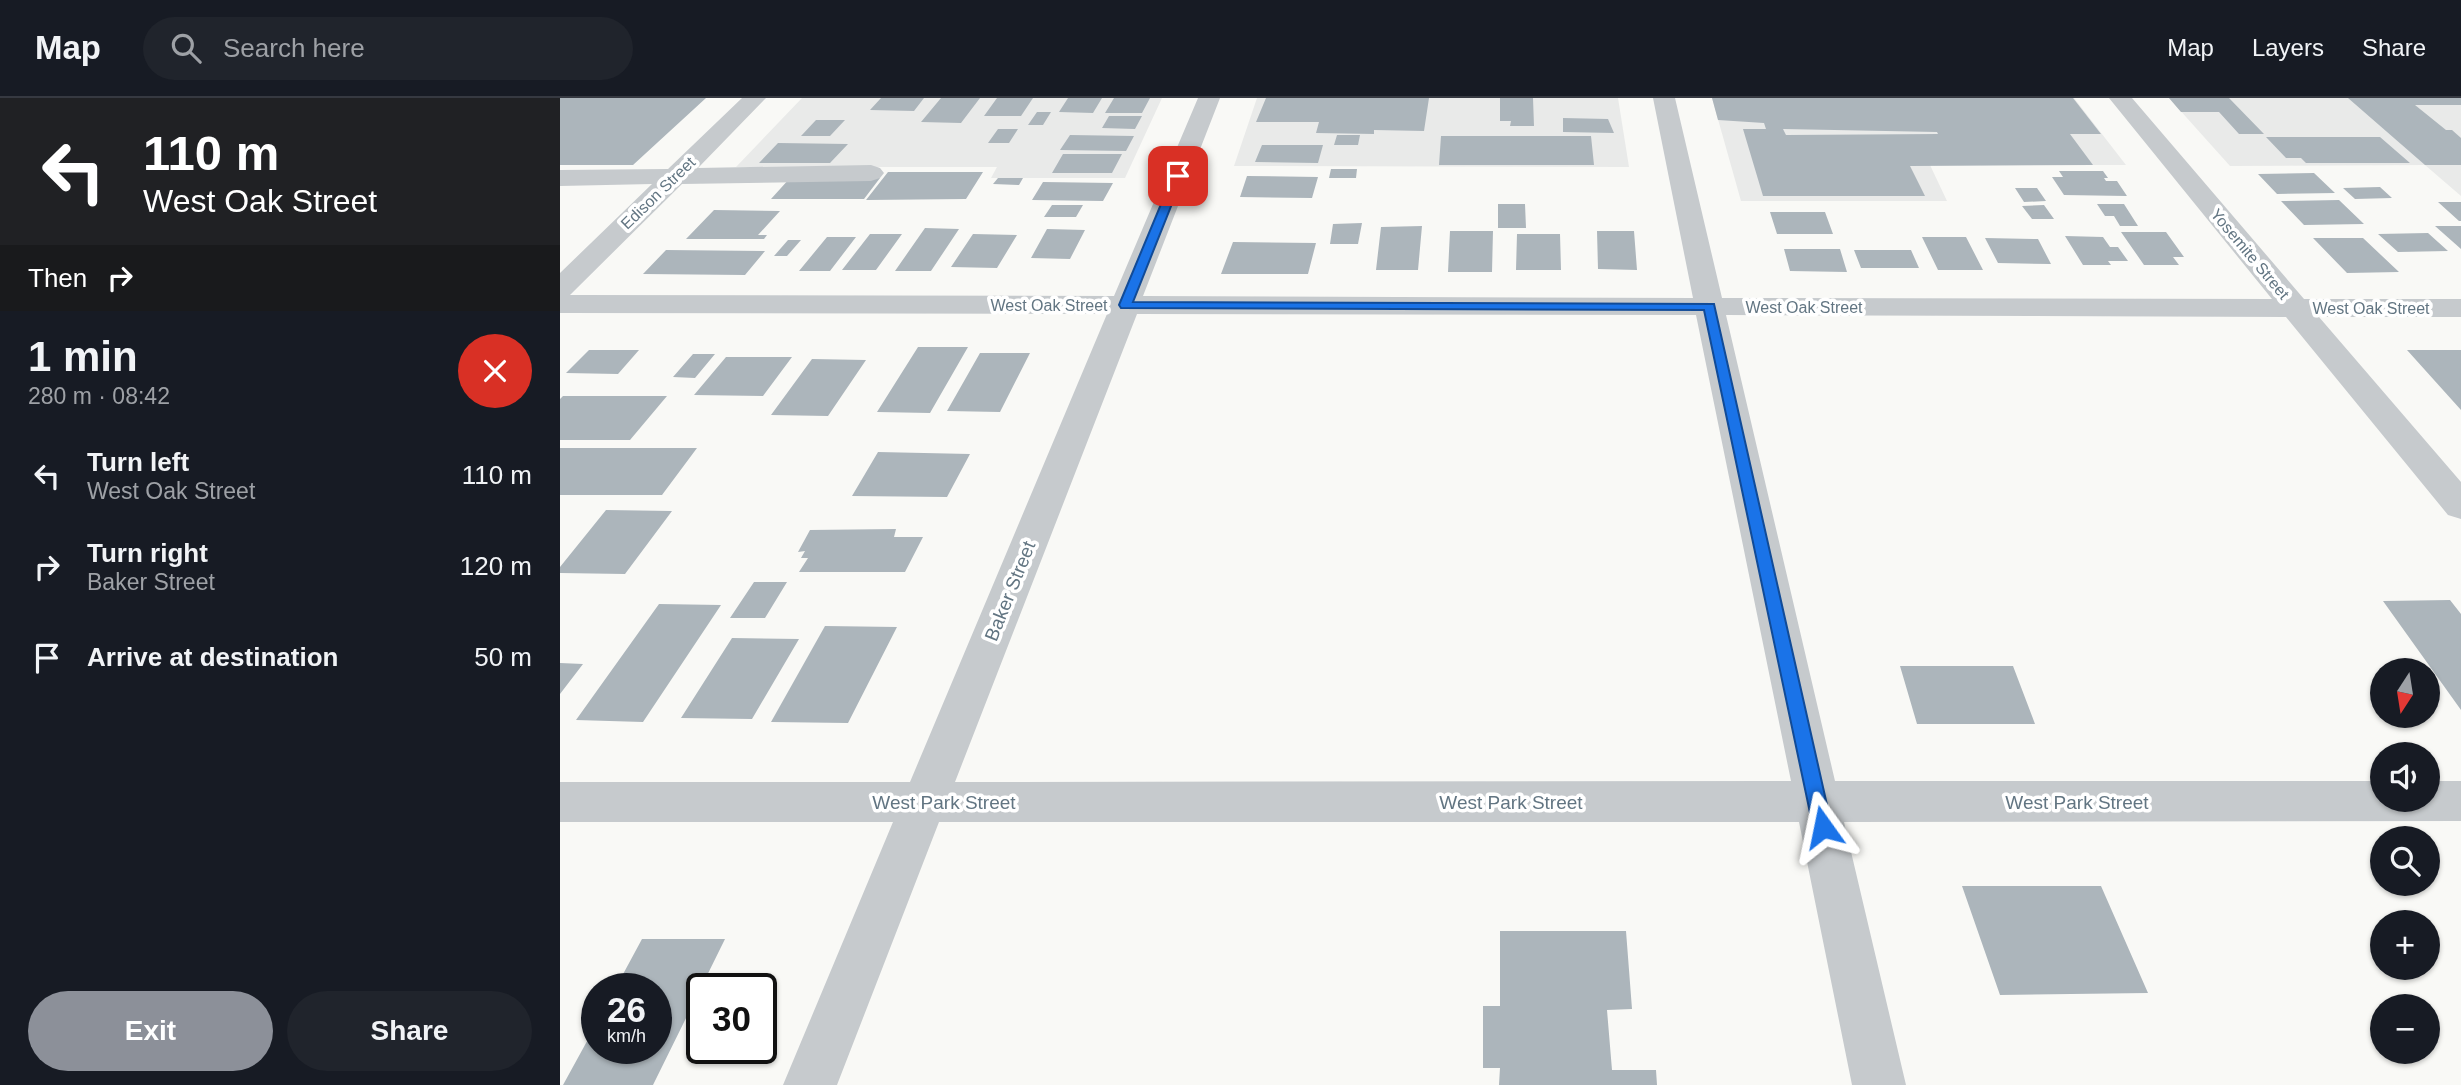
<!DOCTYPE html>
<meta charset="utf-8">
<style>
body{margin:0;font-family:Arial,sans-serif;background:#20242c;color:#f1f3f6;height:100vh;display:flex;flex-direction:column;font-size:26px;white-space:nowrap}
*{box-sizing:border-box;margin:0}
p{font-size:23px;color:#9ea1a6}
.icon{flex:none;width:38px;height:38px;fill:none;stroke:currentColor;stroke-width:2;stroke-linecap:round;stroke-linejoin:round}
.map{position:relative;flex:1;overflow:hidden}
.details{display:flex;flex-direction:column;background:#171b24;width:560px}
.details>*{flex:none}
.top-card{background:#202124;color:#fff;overflow:hidden}
.needle{width:46px;rotate:192deg}
.fabs{position:absolute;left:1810px;top:560px;display:grid;gap:14px}
.fabs a{display:grid;place-items:center;width:70px;height:70px;border-radius:50%;background:#171b24;box-shadow:0 2px 5px #0004;font-size:35px}
.speed{position:absolute;left:21px;top:875px;display:flex;gap:14px;font-size:35px;font-weight:700;text-align:center}
.speed>*{display:grid;place-content:center;width:91px;height:91px;border-radius:50%;background:#171b24;box-shadow:0 2px 5px #0004;line-height:1}
.speed small{font-size:18px;font-weight:400}
.speed .limit{border:4px solid #111;border-radius:10px;background:#fff;color:#111}
.pin{position:absolute;display:grid;place-items:center;width:60px;height:60px;color:#fff;margin:-30px;border-radius:14px;box-shadow:0 4px 10px #0006}
.me{position:absolute;width:77px;margin:-38px;rotate:348deg;stroke-linejoin:round;filter:drop-shadow(0 0 5px #0008)}
.turn{display:flex;align-items:center;gap:24px;height:147px;padding:0 28px;font-size:32px}
.turn .icon{width:91px;height:91px;stroke-width:2.5}
.turn b{display:block;font-size:49px;line-height:60px}
.then{display:flex;align-items:center;height:66px;padding:0 28px;background:#0003;gap:14px;font-size:26px}
.round{display:grid;place-items:center;flex:none;width:74px;height:74px;border-radius:37px;background:#20242c}
.head{display:flex;align-items:center;justify-content:space-between;height:119px;padding:0 28px}
h1{font-size:42px;font-weight:700;line-height:52px}
.primary-button{display:flex;gap:14px;margin-top:auto;padding:14px 28px}
.primary-button a{flex:1;height:80px;border-radius:42px;background:#8c9099;color:#fff;font-size:28px;font-weight:700;line-height:80px;text-align:center}
.primary-button a+a{background:#20242c;color:#f1f3f6}
ul{padding:0;list-style:none}
li{display:flex;align-items:center;gap:21px;height:91px;padding:0 28px}
li div{flex:1}
li b{display:block;font-size:26px}
li em{font-style:normal}
header{display:flex;align-items:center;gap:42px;box-sizing:border-box;height:98px;padding:0 35px;background:#171b24;border-bottom:2px solid #363941}
header strong{font-size:33px}
nav{display:flex;gap:38px;margin-inline-start:auto;font-size:24px}
.search{width:490px;height:63px;background:#20242c;display:flex;align-items:center;gap:18px;box-sizing:border-box;padding:0 24px;border-radius:38px;color:#9ea1a6;font-size:26px}
main{display:flex;flex:1;min-height:0}
.map>svg:first-child{display:block}
.built{fill:#e9eae9}
.building{fill:#acb5bb;fill-rule:evenodd}
.lines{fill:none;stroke-linecap:round;stroke-linejoin:round}
.minor{fill:#c6cacd;fill-rule:evenodd}
.route{fill:#1a73e8;stroke:#114b97;stroke-width:2}
.labels{text-anchor:middle;dominant-baseline:central;stroke-width:7;stroke-linejoin:round;paint-order:stroke}
.far-street-label{font-size:16px;fill:#627582;stroke:#fff}
.street-label{font-size:19px;fill:#627582;stroke:#fff}
</style>
<header>
<strong>Map</strong>
<div class="search"><svg class="icon" aria-label="search" viewBox="0 0 24 24"><circle cx="10" cy="10" r="6"/><path d="M15 15l6 6"/></svg>Search here</div>
<nav><a>Map</a><a>Layers</a><a>Share</a></nav>
</header>
<main>
<section class="details">
<div class="top-card">
<div class="turn"><svg class="icon" aria-label="left" viewBox="0 0 24 24"><path d="M17 20v-9H6M10 6l-5 5 5 5"/></svg><div><b>110 m</b>West Oak Street</div></div>
<div class="then">Then<svg class="icon" aria-label="right" viewBox="0 0 24 24"><path d="M7 20v-9h11M14 6l5 5-5 5"/></svg></div>
</div>
<div class="head"><div><h1>1 min</h1><p>280 m · 08:42</p></div><a class="round" style="background:#d93025;color:#fff"><svg class="icon" aria-label="close" viewBox="0 0 24 24"><path d="M6 6l12 12M18 6L6 18"/></svg></a></div>
<ul>
<li><svg class="icon" aria-label="left" viewBox="0 0 24 24"><path d="M17 20v-9H6M10 6l-5 5 5 5"/></svg><div><b>Turn left</b><p>West Oak Street</p></div><em>110 m</em></li>
<li><svg class="icon" aria-label="right" viewBox="0 0 24 24"><path d="M7 20v-9h11M14 6l5 5-5 5"/></svg><div><b>Turn right</b><p>Baker Street</p></div><em>120 m</em></li>
<li><svg class="icon" aria-label="arrive" viewBox="0 0 24 24"><path d="M6 21V4h12l-3 4 3 4H6"/></svg><div><b>Arrive at destination</b></div><em>50 m</em></li>
</ul>
<div class="primary-button"><a>Exit</a><a>Share</a></div>
</section>
<div class="map">
<svg width="1901" height="987" viewBox="0 0 1901 987">
<rect width="100%" height="100%" fill="#f9f9f6"/>
<path class="built" d="M242,0H602L565,80H431L437,69H176Z
M697,0H1058L1069,69L674,68Z
M1152,0H1514L1566,67H1370L1387,103H1181Z
M1609,0H1901V98L1865,67L1670,68Z"/>
<path class="building" d="M0,0H146L73,67H0Z
M321,0H364L354,13L310,12Z
M381,0H420L401,25L361,24Z
M437,0H473L461,18H424Z
M508,0H542L533,15L499,14Z
M554,0H590L582,15H545Z
M706,0H869L864,33L814,32V36L756,35L759,24H696Z
M940,0H973L974,28H950L951,23H940Z
M1152,0H1513L1541,36H1510L1533,67L1350,68L1365,98H1203L1183,31H1206L1204,25L1158,22ZM1223,31L1377,34L1378,36L1226,37Z
M1609,0H1669L1704,36H1679L1659,14H1621Z
M1788,0H1901V7H1855L1886,32H1892L1901,40V67H1865Z
M477,14H491L483,27H468Z
M549,18H582L575,31L542,30Z
M1003,20L1048,21L1054,35L1003,34Z
M256,22H285L270,38H241Z
M438,31H458L449,45H428Z
M510,37L574,38L566,53L500,52Z
M777,37H800L798,47H774Z
M881,38H1031L1034,67H879Z
M1706,39H1820L1850,65H1746L1741,60H1726Z
M218,45L288,46L270,65H199Z
M702,47H763L758,65L695,64Z
M503,56H562L552,75H492Z
M771,71H797L796,80H769Z
M1499,73H1543L1548,80H1544L1546,83H1557L1567,98L1504,97L1492,79H1503Z
M328,74H423L406,101L306,102Z
M1754,75L1775,95L1717,96L1698,76Z
M687,78L758,79L752,100L680,99Z
M230,80H320L304,101H211Z
M438,80H463L459,87L433,86Z
M483,84L553,85L543,103L472,102Z
M1820,89L1832,100L1795,101L1783,90Z
M1455,90H1477L1486,103L1464,104Z
M1779,102L1804,126L1744,127L1721,103Z
M1878,104H1901V123H1899Z
M938,106H965L966,130H938Z
M1537,106H1564L1578,128H1560L1554,118H1545Z
M492,107H523L516,119H484Z
M1484,107L1494,121H1472L1462,108Z
M154,112L220,113L198,137H207L204,141H126Z
M1210,114H1265L1273,136H1217Z
M802,125L798,146H770L773,126Z
M862,128L858,172H816L821,129Z
M1875,128H1901V151Z
M365,130L399,131L371,173H335Z
M487,131L525,132L510,161L471,160Z
M890,133H933L932,174H888Z
M1037,133H1074L1077,172L1038,171Z
M1561,134H1606L1624,159H1613L1619,167H1584Z
M1868,135L1888,153L1838,154L1818,136Z
M310,136H342L316,172H282Z
M413,136L457,137L437,170L391,169Z
M957,136H1000L1001,172H956Z
M1505,138L1543,139L1550,149H1558L1568,163H1548L1551,167H1523Z
M267,139H296L270,173H239Z
M1362,139H1406L1423,172H1378Z
M1425,140L1478,141L1491,166L1438,165Z
M1753,140H1803L1839,174L1787,175Z
M228,142H241L227,158H214Z
M673,144L756,145L748,176H661Z
M1224,151H1280L1287,174L1230,173Z
M106,152L205,153L185,177L83,176Z
M1294,152H1351L1359,170H1301Z
M358,249H408L370,315L317,314Z
M29,252H79L58,276L6,275Z
M1847,252H1901V312Z
M420,255H470L440,314L387,313Z
M133,256H155L135,280L113,279Z
M166,259H232L203,298L134,297Z
M252,261L306,262L268,318L211,317Z
M3,298H107L70,342H0V301Z
M0,350H137L102,397H0Z
M318,354L410,356L387,399L292,398Z
M46,412L112,413L65,476L0,475V469Z
M336,431L334,439H363L345,474H239L248,460H241L245,453L238,454L250,432Z
M194,484H227L205,520H170Z
M1890,502L1901,516V612L1823,503Z
M99,506L161,507L83,624L16,622Z
M265,528L337,529L288,625L211,624Z
M172,540L239,541L192,621L121,620Z
M0,565L23,566L0,596Z
M1340,568H1453L1475,626H1357Z
M1402,788H1541L1588,895L1440,897Z
M940,833H1066L1072,911L1047,912L1052,972H1096L1097,987H939L940,970H923V908H940Z
M82,841H165L93,987H3L37,925V950H96V891H55Z"/>
<g class="lines">
<path class="minor" d="M182,0H206L138,70L311,67L320,70L324,75L320,80L311,83L122,86L10,197L554,198L638,0H660L583,198L1133,200L1093,0H1115L1162,200L1712,201L1549,0H1572L1744,201H1901V219H1759L1901,384V421L1888,417L1726,219L1166,217L1275,683H1822V702H1867V683H1901V723L1284,724L1346,987H1292L1239,724H379L277,987H223L333,724H0V684H350L547,216L0,215V175L92,86L0,88V72L108,71ZM577,216L1136,217L1231,683L395,684Z"/>
</g>
<path class="route" d="M614,75L623,78L573,204L1154,206L1272,729L1269,735L1263,738L1256,735L1253,729L1144,212L561,210L559,207Z"/>
<g class="labels">
<g class="far-street-label">
<text transform="translate(98 95) rotate(-44)">Edison Street</text>
<text transform="translate(1690 156) rotate(50)">Yosemite Street</text>
<text x="489" y="207">West Oak Street</text>
<text x="1244" y="209">West Oak Street</text>
<text x="1811" y="210">West Oak Street</text>
</g>
<g class="street-label">
<text transform="translate(450 493) rotate(-68)">Baker Street</text>
<text x="384" y="704">West Park Street</text>
<text x="951" y="704">West Park Street</text>
<text x="1517" y="704">West Park Street</text>
</g>
</g>
</svg>
<div class="fabs">
<a><svg class="needle" viewBox="-14 -14 28 28"><path d="M0-13l5 13h-10z" fill="#e53935"/><path d="M0 13l5-13h-10z" fill="#9ea1a6"/></svg></a>
<a><svg class="icon" aria-label="sound" viewBox="0 0 24 24"><path d="M4 9h4l5-4v14l-5-4H4zM17 9q2 3 0 6"/></svg></a>
<a><svg class="icon" aria-label="search" viewBox="0 0 24 24"><circle cx="10" cy="10" r="6"/><path d="M15 15l6 6"/></svg></a>
<a>+</a>
<a>−</a>
</div>
<div class="speed"><div>26<small>km/h</small></div><div class="limit">30</div></div>
<div class="pin" style="left:618px;top:78px;background:#d93025"><svg class="icon" aria-label="arrive" viewBox="0 0 24 24"><path d="M6 21V4h12l-3 4 3 4H6"/></svg></div>
<svg class="me" style="left:1263px;top:729px" viewBox="-20 -20 40 40"><path d="M0-17L14 15 0 8-14 15z" fill="#1a73e8" stroke="#fff" stroke-width="4"/></svg>
</div>
</main>
